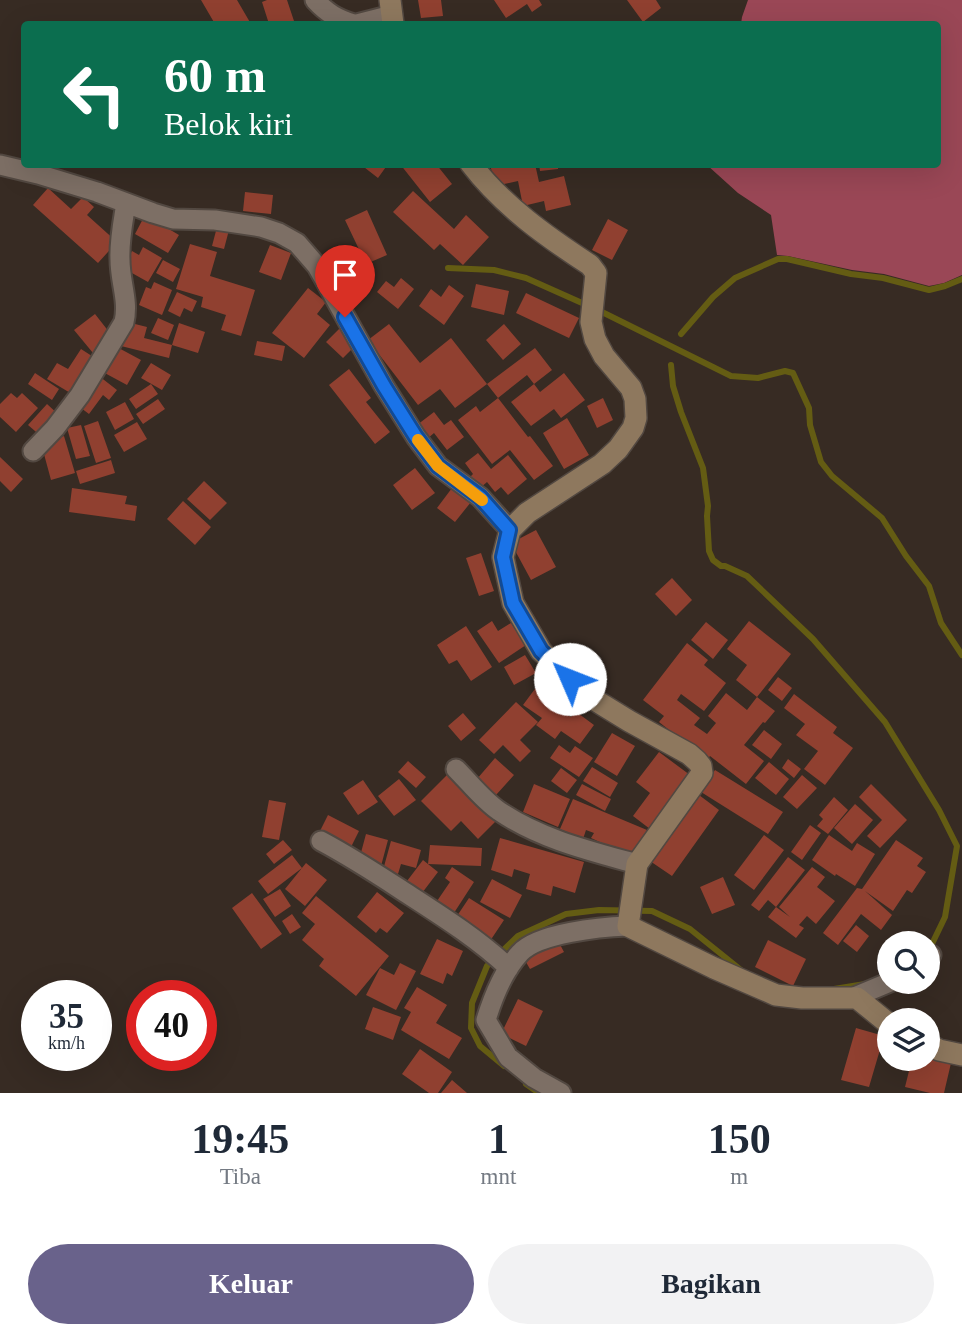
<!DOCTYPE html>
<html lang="id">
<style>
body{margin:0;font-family:Georgia,serif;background:#f2f2f3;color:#1f2937;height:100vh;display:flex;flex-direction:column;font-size:26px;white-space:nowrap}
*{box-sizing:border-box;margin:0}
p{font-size:23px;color:#747a83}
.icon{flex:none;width:38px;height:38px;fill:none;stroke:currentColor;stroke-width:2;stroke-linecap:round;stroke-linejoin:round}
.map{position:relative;height:1093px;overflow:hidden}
.panel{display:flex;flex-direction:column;background:#fff;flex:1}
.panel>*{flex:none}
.top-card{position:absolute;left:21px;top:21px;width:920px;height:147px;border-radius:7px;box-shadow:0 7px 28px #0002;background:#0b6e4f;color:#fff;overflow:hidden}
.controls{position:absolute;left:877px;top:931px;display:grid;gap:14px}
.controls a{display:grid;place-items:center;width:63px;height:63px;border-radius:50%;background:#fff;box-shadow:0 7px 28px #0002;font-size:35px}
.speed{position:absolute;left:21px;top:980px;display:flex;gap:14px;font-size:35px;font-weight:700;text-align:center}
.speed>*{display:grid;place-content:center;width:91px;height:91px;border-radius:50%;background:#fff;box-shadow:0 7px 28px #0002;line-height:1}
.speed small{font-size:18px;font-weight:400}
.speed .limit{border:10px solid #d22;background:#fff;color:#111}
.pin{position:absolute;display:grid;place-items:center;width:60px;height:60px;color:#fff;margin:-72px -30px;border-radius:50% 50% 50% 0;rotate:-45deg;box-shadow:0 0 7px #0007}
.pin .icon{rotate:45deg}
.me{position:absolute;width:77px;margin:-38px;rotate:314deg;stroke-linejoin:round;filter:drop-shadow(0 0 5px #0008)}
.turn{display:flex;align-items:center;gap:24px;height:147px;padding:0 28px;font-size:32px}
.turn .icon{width:91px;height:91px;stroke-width:2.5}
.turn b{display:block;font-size:49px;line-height:60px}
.eta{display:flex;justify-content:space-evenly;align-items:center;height:119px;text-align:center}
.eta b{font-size:42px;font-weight:700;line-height:49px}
.primary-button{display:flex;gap:14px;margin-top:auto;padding:14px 28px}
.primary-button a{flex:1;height:80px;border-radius:42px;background:#69628b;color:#fff;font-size:28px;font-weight:700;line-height:80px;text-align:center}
.primary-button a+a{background:#f2f2f3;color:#1f2937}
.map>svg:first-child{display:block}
.forest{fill:#9a4756}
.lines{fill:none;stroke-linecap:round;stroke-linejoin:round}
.stream{stroke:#645c13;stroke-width:6}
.building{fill:#904030}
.street-casing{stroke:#524841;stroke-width:23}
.secondary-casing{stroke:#524841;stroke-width:24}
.street{stroke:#7d6f65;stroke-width:19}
.secondary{stroke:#8e785e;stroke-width:21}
.route-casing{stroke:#114b97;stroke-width:18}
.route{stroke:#1a73e8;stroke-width:12}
.slow{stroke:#f59e0b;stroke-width:12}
</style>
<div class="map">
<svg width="962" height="1093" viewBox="0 0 962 1093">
<rect width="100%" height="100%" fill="#372b23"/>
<path class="forest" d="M748,0H962V275L944,283L929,286L884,274L852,270L788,256L777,255L771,215L738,193L707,165L938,164V24H741L742,17Z"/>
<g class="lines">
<path class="stream" d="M448,268L494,270L526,278L600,311L731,376L758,378L785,371L793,373L809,408L810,425L821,462L832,476L882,518L906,556L929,586L941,623L962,655
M681,334L713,297L735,278L778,259H787L851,274L883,278L929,290L945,286L962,279
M671,365L673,386L681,412L703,468L708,506L707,516L709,551L713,560L721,566H725L747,576L813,639L885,722L939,810L957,846L945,917L931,946L928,949
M834,989L865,984
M504,1066L480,1046L471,1028L472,1003L487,966L518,936L566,914L599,910L652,911L690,929L741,970
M526,1084L539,1093"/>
</g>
<path class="building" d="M201,0H237L251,24H215Z
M267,0H287L295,24H269L262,2Z
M418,0H441L443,16L421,18Z
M494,0H539L542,5L532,12L527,4L506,18Z
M627,0H656L661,8L643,22Z
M360,164H388L378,178Z
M400,164H436L452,184L430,202Z
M490,164H535L539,182L564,176L571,205L546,211L544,201L523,206L518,181L495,186Z
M539,164H558V169L540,171Z
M48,188L71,209L83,197L94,207L87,215L117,242L98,263L33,205Z
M413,191L454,229L466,215L489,237L463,265L440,244L434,250L393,212Z
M245,192L273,195L271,214L243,211Z
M367,210L387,255L366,264L345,220Z
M145,215L179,235L168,253L135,234Z
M608,219L628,230L612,260L592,250Z
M217,227L229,230L224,249L212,246Z
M190,244L217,252L210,276L255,290L241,336L221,330L226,315L201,307L203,297L176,289Z
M270,245L291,253L281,280L259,272Z
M143,247L162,258L148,282L123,268L132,251L139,255Z
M163,260L180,269L173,282L156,273Z
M401,278L414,289L398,309L377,292L386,281L394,287Z
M154,282L172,290L162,315L139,305L146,287L151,289Z
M476,284L509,291L504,315L471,307Z
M449,285L464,296L444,325L419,306L431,289L441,297Z
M308,288L326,302L317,314L330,325L304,358L272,333Z
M177,292L197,301L192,312L184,308L180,317L168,311Z
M526,293L579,318L569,338L516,313Z
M95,314L113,337L93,353L74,330Z
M158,318L174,325L168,340L151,333Z
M127,322L147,327L144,338L172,345L169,358L121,346Z
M179,323L205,332L198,353L172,345Z
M389,324L420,363L451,338L487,384L455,408L440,389L418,405L368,340Z
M504,324L521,344L503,360L486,340Z
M340,328L356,345L343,358L326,342Z
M257,341L285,346L282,361L254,355Z
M115,346L141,360L127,385L101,371Z
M535,348L552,370L534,384L527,375L498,398L487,384Z
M81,349L95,358L72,394L47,379L57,363L68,369Z
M151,363L171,375L162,390L141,378Z
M349,369L371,398L366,402L390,432L375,444L329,385Z
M35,373L59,389L52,400L28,384Z
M564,373L585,400L561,418L554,409L531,426L511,402L534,384L540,392Z
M99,376L117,390L109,400L103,395L89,414L77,405Z
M151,384L158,394L136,409L129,399Z
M11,393L17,398L22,393L38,408L16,432L0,417V404Z
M498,398L528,437L530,436L553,466L534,480L510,450L492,464L458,420L476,406L480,412Z
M603,398L613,420L597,428L587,406Z
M158,399L165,409L143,424L136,414Z
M125,402L134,419L115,430L106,412Z
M47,404L60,416L42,437L28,425Z
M434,412L444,425L451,420L464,437L447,450L434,433L427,439L417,425Z
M567,418L589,455L564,469L543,433Z
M98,421L111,458L96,463L84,426Z
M137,422L147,439L124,452L114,435Z
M81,425L90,456L76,459L67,428Z
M64,436L75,473L51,480L41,443Z
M478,453L491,469L508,455L527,479L508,495L501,487L495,492L487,482L479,489L470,477L473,474L465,463Z
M0,457L23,479L11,492L0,481Z
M111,460L115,473L80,484L76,471Z
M415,468L435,493L412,510L393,485Z
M204,481L227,503L210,520L187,499Z
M72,488L127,496L125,504L137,506L135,521L69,512Z
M452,488L471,502L455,522L437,508Z
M183,501L211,527L195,545L167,519Z
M536,530L556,567L531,580L511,543Z
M481,553L494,591L479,596L466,558Z
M672,578L692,600L676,616L655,594Z
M492,621L498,631L511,623L526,645L499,663L477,631Z
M749,621L791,654L757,697L736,680L747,665L727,649Z
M706,622L728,640L713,659L691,640Z
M466,626L492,667L471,681L457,660L449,664L437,645Z
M687,643L708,660L704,665L726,683L704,711L681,694L677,700L700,718L694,725L707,734L716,723L708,716L726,693L747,710L757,697L775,711L765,723L763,722L744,745L764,761L746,784L710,756L707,760L659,722L664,716L643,700Z
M525,655L536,673L514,685L504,667Z
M778,677L792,688L782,701L768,690Z
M543,678L561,691L552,703L571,717L575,711L594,725L580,744L561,731L555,739L536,725L542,718L523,705Z
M794,694L837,727L833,733L853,748L825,785L804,769L818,751L796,735L805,724L784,708Z
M516,702L538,722L520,740L531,751L520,762L503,745L494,754L479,740Z
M463,713L476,728L461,741L448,726Z
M764,730L782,744L771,759L752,745Z
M612,733L635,746L617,776L594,762Z
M559,745L570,753L575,746L593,758L579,777L550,758Z
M659,752L690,775L650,829L633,816L650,793L636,782Z
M495,758L514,775L496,795L477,779Z
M788,759L801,769L794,778L782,768Z
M408,761L426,777L416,788L398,772Z
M769,762L789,779L776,795L755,778Z
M592,767L618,783L610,797L583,781Z
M561,768L577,780L567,793L551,781Z
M453,769L500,817L478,839L461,821L451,831L421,801Z
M715,770L783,812L768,834L701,792Z
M802,775L817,788L797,809L783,797Z
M399,779L416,800L394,816L378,796Z
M363,780L378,802L358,815L343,793Z
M534,784L570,799L558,827L523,812Z
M582,784L611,799L605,811L576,795Z
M871,784L907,820L880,848L867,836L882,820L859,797Z
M695,792L719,810L672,876L647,859Z
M834,797L848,810L828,834L817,826L823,819L819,815Z
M573,799L647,830L634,860L615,849L591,838L594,833L586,830L583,839L560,829Z
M269,800L286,803L279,840L262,837Z
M855,804L873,820L852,844L834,828Z
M328,815L359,831L350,849L319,833Z
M810,825L821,833L802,860L791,852Z
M366,834L388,840L381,866L359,860Z
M764,835L784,850L754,890L734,875Z
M829,835L852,851L857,843L875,854L855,886L836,874L835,876L812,860Z
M500,838L584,862L575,893L553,886L551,896L526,889L530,874L514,869L512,877L491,870Z
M283,840L292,850L274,864L266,854Z
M896,840L923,858L917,866L926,872L912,893L907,890L893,911L865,891L892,915L881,930L861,914L838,945L823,933L857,888L862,889Z
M391,841L421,850L416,868L401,864L398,874L383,870Z
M430,845L482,848L481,866L428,864Z
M292,855L302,868L268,894L258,881Z
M788,857L805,870L776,907L768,900L759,911L751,905Z
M423,860L438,872L419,897L404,885Z
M306,863L327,880L305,906L285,889Z
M452,867L474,882L452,916L435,904L450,882L445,878Z
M812,867L825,877L817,887L835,901L816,924L807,916L799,925L804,928L796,938L768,917L776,907L790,917L779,907Z
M723,877L735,905L712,914L700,887Z
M492,879L522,895L510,918L480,902Z
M280,889L291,906L275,917L263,899Z
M377,892L404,913L387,933L380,928L376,933L357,917Z
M252,893L282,934L261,949L232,908Z
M316,896L389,956L356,996L319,966L324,959L302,940L315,924L302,913Z
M469,898L504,920L490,941L455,919Z
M292,914L301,927L290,934L282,921Z
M856,925L869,936L857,952L843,941Z
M437,939L463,951L452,976L447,973L443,984L420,974Z
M557,939L564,952L530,969L523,957Z
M768,940L806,959L793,986L755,967Z
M400,963L416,971L396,1010L366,995L380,968L394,975Z
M417,987L447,1005L436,1023L462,1038L449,1059L401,1030L411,1012L404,1008Z
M518,999L543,1011L526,1046L501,1034Z
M373,1007L401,1017L393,1040L365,1029Z
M856,1028L884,1036L869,1087L841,1080Z
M420,1049L452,1072L438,1093H429L402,1074Z
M928,1057L951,1063L944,1093H930L905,1087L912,1059H928Z
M452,1080L467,1093H441Z"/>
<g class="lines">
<g class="street-casing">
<path id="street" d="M315,0C327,13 337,19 354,24
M357,24L392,15
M0,165L38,174L97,192L153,213L173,219L215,220L261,227L279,233L297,243L317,266L384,386L416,437L438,466L480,497L510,530
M33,451L55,428L80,395L124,322C129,301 120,282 120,260C119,241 123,222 126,203
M456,769C470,783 483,800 499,811C540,839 590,851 637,864
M321,841C349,856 374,872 400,889C437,913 476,937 509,968
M928,957L931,955
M852,998L890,982
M561,1093L534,1078L508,1057L486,1020C493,997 503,971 520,953C538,933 601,927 628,926"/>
</g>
<g class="secondary-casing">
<path id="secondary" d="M390,0L393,24
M471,164C503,206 547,237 590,265L596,273L591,322L595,339L604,356L631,388L635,399L636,418L633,428L618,449L602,464L527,513L510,530L503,557L513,603L541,651L585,694L629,721L689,754L697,761L701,766L702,773L637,864L628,926L714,968L776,995L802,998H857L889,1024
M928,1044L939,1050L962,1055"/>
</g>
<use href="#street" class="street"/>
<use href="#secondary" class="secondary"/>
</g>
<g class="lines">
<g class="route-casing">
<path id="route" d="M345,317L384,386L416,437L438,466L480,497L509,530L503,557L513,603L541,651L570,679"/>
</g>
<use href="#route" class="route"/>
<path class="slow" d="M418,440L438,466L482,500"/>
</g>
</svg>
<div class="controls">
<a><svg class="icon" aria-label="search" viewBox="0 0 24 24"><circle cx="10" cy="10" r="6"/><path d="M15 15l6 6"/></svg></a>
<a><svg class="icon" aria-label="layers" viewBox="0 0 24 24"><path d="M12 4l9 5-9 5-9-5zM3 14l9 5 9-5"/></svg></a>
</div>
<div class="speed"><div>35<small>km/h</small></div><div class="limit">40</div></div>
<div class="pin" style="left:345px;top:317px;background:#d93025"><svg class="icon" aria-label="arrive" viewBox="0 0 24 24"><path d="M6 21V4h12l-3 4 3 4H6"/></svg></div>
<svg class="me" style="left:570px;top:679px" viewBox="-20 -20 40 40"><circle r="19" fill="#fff"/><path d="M0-13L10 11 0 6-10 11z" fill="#1a73e8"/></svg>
<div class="top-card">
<div class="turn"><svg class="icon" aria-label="left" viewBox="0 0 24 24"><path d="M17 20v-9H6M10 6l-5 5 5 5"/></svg><div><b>60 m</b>Belok kiri</div></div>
</div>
</div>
<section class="panel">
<div class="eta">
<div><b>19:45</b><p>Tiba</p></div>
<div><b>1</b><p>mnt</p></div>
<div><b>150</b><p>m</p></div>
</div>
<div class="primary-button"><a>Keluar</a><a>Bagikan</a></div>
</section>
